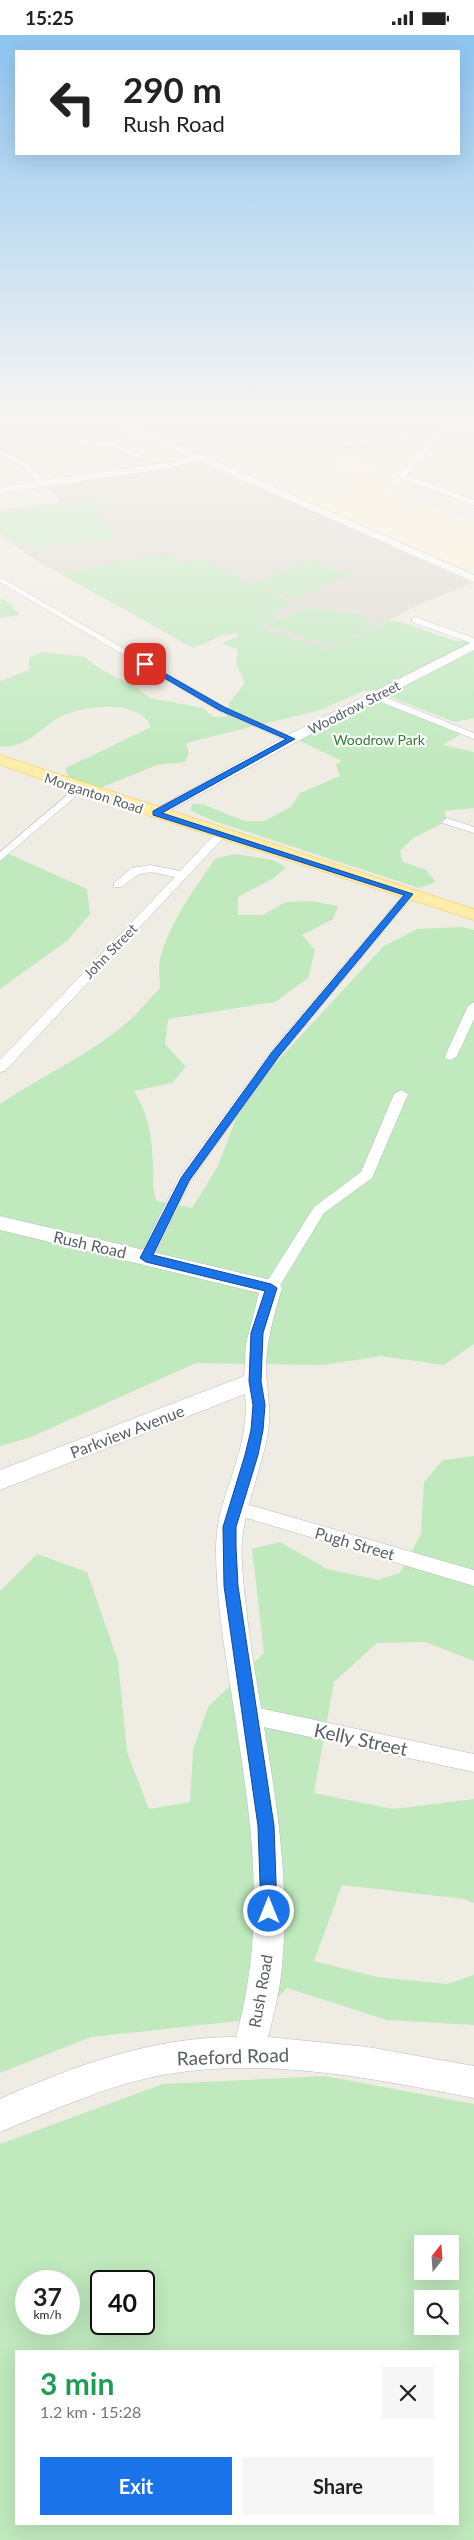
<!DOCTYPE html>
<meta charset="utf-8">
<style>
body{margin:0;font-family:Lato,sans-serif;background:#f6f6f6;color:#222;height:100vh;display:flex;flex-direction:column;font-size:19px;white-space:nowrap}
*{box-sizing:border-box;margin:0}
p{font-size:16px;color:#767676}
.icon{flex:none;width:28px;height:28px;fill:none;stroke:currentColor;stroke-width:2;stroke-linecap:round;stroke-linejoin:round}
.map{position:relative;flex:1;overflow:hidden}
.drawer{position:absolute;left:15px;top:2315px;width:444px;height:175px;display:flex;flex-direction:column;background:#fff;border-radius:0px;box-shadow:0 5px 20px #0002}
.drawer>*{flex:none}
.hud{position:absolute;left:15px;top:15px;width:445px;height:105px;border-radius:0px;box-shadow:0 5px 20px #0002;background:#fff;color:#222;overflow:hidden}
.needle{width:32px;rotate:17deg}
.fabs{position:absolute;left:414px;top:2200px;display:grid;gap:10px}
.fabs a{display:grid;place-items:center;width:45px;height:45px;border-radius:0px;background:#fff;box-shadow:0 5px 20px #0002;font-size:25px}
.speed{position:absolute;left:15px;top:2235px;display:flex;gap:10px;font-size:25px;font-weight:700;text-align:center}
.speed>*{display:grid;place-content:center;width:65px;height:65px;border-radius:50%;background:#fff;box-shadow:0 5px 20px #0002;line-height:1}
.speed small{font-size:12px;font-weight:400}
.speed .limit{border:2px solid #111;border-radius:8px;background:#fff;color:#111}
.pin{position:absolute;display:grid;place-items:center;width:42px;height:42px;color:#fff;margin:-21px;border-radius:10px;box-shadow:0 2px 8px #0006}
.me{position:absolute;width:55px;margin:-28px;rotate:0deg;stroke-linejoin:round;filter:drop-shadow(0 0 4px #0008)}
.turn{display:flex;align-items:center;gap:18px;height:105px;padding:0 25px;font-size:22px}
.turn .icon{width:65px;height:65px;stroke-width:2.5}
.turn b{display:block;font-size:35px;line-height:42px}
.round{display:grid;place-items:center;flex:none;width:52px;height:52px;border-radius:0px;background:#f6f6f6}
.overview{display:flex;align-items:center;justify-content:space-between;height:85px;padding:0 25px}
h1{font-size:30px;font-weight:700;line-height:38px;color:#1e9e55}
.primary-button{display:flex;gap:10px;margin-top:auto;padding:10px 25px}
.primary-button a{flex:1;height:58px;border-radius:0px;background:#1a73e8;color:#fff;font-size:20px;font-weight:700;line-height:58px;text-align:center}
.primary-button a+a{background:#f6f6f6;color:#222}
.status{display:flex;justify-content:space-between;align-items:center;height:35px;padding:0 25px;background:#fff;direction:ltr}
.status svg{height:14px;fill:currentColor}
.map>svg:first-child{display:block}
.commercial{fill:#fff4d9}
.education{fill:#dfdbd2}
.green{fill:#c0e9be;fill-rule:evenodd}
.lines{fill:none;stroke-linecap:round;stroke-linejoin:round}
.stream{stroke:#a4dbff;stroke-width:2}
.street-casing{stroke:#b6babf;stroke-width:1}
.secondary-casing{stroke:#b7bbc1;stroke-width:1}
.primary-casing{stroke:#fcc450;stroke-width:1}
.street{fill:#fff;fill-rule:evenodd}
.secondary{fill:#fff;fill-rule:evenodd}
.primary{fill:#ffeda9;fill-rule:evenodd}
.route{fill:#1a73e8;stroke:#114b97}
.labels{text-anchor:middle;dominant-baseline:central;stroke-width:4.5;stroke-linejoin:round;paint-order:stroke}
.far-street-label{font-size:14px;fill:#5b6065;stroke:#fff}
.far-park-label{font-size:14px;fill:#2e822e;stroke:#fff}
.street-label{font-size:16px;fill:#5b6065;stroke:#fff}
.near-street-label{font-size:19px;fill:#5b6065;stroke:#fff}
</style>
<div class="status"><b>15:25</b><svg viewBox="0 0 49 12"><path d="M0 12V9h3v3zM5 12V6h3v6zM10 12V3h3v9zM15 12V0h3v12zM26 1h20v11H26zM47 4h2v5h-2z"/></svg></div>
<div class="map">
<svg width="474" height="2505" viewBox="0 0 474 2505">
<rect width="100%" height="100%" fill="#efece3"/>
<path class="commercial" d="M348,419L408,440L386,457L474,488V538L298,462L350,445L313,429Z"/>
<path class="education" d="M199,427L368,501L472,548L418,570L332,616L237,598L220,601L193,613L37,526L0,500V475L61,467L49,453Z"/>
<path class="green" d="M84,466L91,467L109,493H112L115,505L33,511L15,507L0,497V478Z
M163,518L185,529L204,524L252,549L309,525L350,540L293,564L254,549L292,568L275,576L276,583L259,592L328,615L388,586L400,587L456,606L474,605V683L455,687L374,656H363L320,675L186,708L189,718L185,727L157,730L100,753L68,744L66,733L151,692C139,664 88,670 64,680C44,689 25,716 0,711V646L29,635V622L42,617L85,622L100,634L135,651L150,663L203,673L213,682H226L229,668L245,648L236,628L238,615L222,608L237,602V598L220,601L193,613L61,539Z
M0,563L11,569L20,580L0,583Z
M314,573L358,579L376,589L332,611L266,590L304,574Z
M375,664L461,699L443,710L474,717V773L444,776L447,786L413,803L400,816L403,827L426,835L436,847L419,853L211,785L190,775L193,769H202L244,786H264L291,772L300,758L340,741L336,729L342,726L298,705Z
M0,815L87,854L90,879L68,905L0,954Z
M236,819L273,825L286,832L274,843L238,862V880H263L286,867L311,866L338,871L333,884L302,900L315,915L308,943L275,967L168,984L165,1009L186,1032L172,1048L134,1056C149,1082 152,1101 153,1131C154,1144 151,1153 157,1166L192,1173L218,1131L244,1062L383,912L417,894L462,892L474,895V1309L444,1330L381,1321L323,1330L196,1328L31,1402L0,1411V1069C43,1040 92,1019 131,984C141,975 150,963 160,953C160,944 158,934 160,925C169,888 194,854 216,823Z
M474,1421V1626L425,1607L377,1608L334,1647L314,1758L393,1774L474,1764V1868L464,1864L342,1850L314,1926L377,1942L447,1949L474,1940V1990L387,1985L287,1953L257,1984L91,2002L0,2038V1556L37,1519L87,1537L118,1626L127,1717L149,1774L190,1767L193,1715L208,1672L264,1618L252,1514L280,1507L327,1534L378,1545L400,1538L421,1499L424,1447L443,1425Z
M325,2041L474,2069V2505H0V2109L163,2049ZM422,2209H450V2236H422ZM26,2246H69V2289H26ZM101,2246H144V2289H101ZM422,2264H450V2291H422ZM16,2316H458V2489H16Z"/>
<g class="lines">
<path class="stream" d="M343,413L376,409L473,383"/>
<g class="street-casing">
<path id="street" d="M16,383L15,384L0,388V384Z
M132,383H144L122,390L119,388Z
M412,383H426L474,393V397L448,392L407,440L474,465V470L400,443V439L442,390Z
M145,396L147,399L115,408L145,422L143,425L108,410L91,413L72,403L77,402L94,410Z
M0,415L27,429L46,447V451H40L23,431L0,420Z
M0,542L225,672L296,704L288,706L219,676L0,547Z
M412,583H418L474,603V609L412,587Z
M371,659H377L474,698V704L371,663Z
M79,750L83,751V755L0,826V817Z
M447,783L474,792V798L443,788L442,786Z
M221,796L226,799L225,801L5,1036L0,1037V1025L175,842C149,836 142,833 122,852H114V848L132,833L150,830L180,836L217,797Z
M409,856L415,859L413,861L279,1022L190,1147L151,1227H141L139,1223L179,1142L271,1016L405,857Z
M474,967V984L457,1021L451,1025L446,1024L445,1021L468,971Z
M401,1055L408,1059L372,1143L324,1178L276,1257H266L263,1253L314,1172L361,1137L394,1059Z
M236,1466L474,1535V1551L230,1478L227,1473L230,1468Z
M249,1671L474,1719V1737L249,1689L242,1686L239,1680L242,1674Z"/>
</g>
<g class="secondary-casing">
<path id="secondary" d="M106,383H118L474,540V547L197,425L171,433L0,458V452L170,427L189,422Z
M474,606V615L296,707L160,781H150L148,778L286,701Z
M0,1181L271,1245L279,1248L282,1253C274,1279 267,1304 266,1331C266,1353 272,1375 268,1396C261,1442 238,1482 242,1530C251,1664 295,1796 282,1931C280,1955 274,1979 268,2002L368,2012L474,2031V2063C375,2044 270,2022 168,2039C109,2049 55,2075 0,2097V2064C75,2030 153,2002 236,2002C268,1885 251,1785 233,1668C225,1618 216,1565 216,1514C216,1459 251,1418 245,1359L0,1455V1435L244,1341L246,1309L259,1258L0,1195Z"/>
</g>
<g class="primary-casing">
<path id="primary" d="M0,720L474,874V885L104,766L0,730Z"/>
</g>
<use href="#street" class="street"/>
<use href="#secondary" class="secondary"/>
<use href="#primary" class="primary"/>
</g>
<linearGradient id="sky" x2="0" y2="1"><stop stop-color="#8dc4f1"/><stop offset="0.52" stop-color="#f8f6f2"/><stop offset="1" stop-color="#f8f6f2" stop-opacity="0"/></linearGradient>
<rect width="474" height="734" fill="url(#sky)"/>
<path class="route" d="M145,627L224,672L295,704L162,778L413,859L279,1021L189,1146L153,1220L271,1249L277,1253L263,1298L261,1346L265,1370L263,1395L258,1420L236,1492V1512L238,1551L274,1791L277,1876L275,1881L269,1884L264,1881L261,1876L258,1791L224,1551L223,1492L245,1420L251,1395L253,1370L249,1346L251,1298L265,1256L146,1227L140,1223L181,1143L272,1017L404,860L153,780V776L286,704L219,675L142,630Z"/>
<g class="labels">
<g class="far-street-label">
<text transform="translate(354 672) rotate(-27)">Woodrow Street</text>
<text transform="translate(94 758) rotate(18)">Morganton Road</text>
<text transform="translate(110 916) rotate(-46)">John Street</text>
</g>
<g class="far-park-label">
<text x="379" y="704">Woodrow Park</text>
</g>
<g class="street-label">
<text transform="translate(90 1209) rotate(13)">Rush Road</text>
<text transform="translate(127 1396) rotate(-21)">Parkview Avenue</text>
<text transform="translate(355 1508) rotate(16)">Pugh Street</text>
<text transform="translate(260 1956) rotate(-80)">Rush Road</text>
</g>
<g class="near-street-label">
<text transform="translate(361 1704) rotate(12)">Kelly Street</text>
<text transform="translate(233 2021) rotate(-2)">Raeford Road</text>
</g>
</g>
</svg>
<div class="fabs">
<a><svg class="needle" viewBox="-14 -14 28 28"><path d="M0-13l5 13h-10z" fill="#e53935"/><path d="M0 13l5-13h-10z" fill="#767676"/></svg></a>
<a><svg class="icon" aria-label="search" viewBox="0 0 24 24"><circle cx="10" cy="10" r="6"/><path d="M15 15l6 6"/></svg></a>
</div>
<div class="speed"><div>37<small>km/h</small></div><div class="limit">40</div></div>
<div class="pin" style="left:145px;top:629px;background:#d93025"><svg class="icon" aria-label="arrive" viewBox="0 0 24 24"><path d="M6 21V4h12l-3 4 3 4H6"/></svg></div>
<svg class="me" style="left:269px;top:1876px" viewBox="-20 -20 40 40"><circle r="17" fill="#1a73e8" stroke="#fff" stroke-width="3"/><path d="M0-11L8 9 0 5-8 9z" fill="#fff"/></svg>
<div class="hud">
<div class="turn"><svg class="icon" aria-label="left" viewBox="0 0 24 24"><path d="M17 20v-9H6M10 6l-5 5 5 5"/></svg><div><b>290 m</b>Rush Road</div></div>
</div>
<section class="drawer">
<div class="overview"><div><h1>3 min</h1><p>1.2 km · 15:28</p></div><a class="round"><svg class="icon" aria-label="close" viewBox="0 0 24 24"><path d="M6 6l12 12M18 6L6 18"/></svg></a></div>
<div class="primary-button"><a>Exit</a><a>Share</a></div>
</section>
</div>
